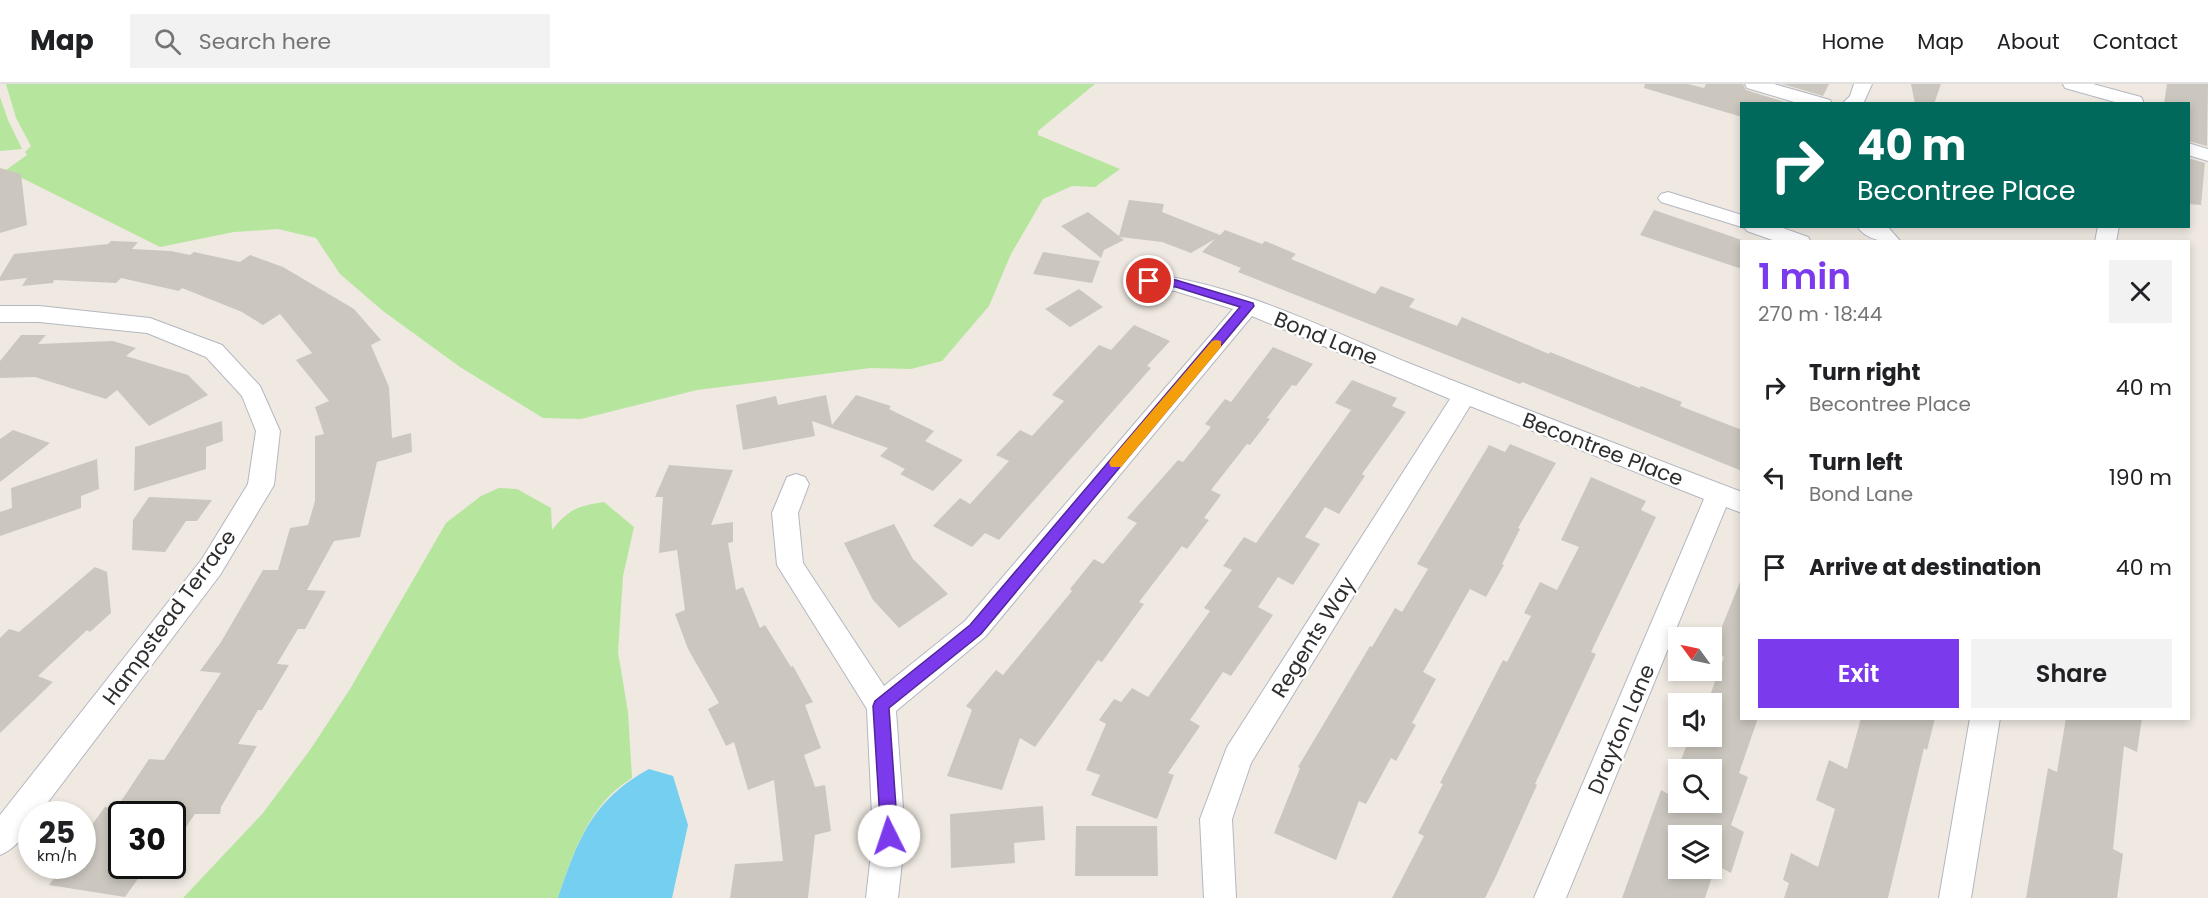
<!DOCTYPE html>
<meta charset="utf-8">
<style>
body{margin:0;font-family:Poppins,sans-serif;background:#f2f2f2;color:#202124;height:100vh;display:flex;flex-direction:column;font-size:22px;white-space:nowrap}
*{box-sizing:border-box;margin:0}
p{font-size:20px;color:#757577}
.icon{flex:none;width:33px;height:33px;fill:none;stroke:currentColor;stroke-width:2;stroke-linecap:round;stroke-linejoin:round}
.map{position:relative;flex:1;overflow:hidden}
.panel{position:absolute;left:1740px;top:156px;width:450px;height:480px;display:flex;flex-direction:column;background:#fff;border-radius:0px;box-shadow:0 3px 9px #0003}
.panel>*{flex:none}
.top-card{position:absolute;left:1740px;top:18px;width:450px;height:126px;border-radius:0px;box-shadow:0 3px 9px #0003;background:#00695c;color:#fff;overflow:hidden}
.needle{width:39px;rotate:303deg}
.fabs{position:absolute;left:1668px;top:543px;display:grid;gap:12px}
.fabs a{display:grid;place-items:center;width:54px;height:54px;border-radius:0px;background:#fff;box-shadow:0 3px 9px #0003;font-size:30px}
.speed{position:absolute;left:18px;top:717px;display:flex;gap:12px;font-size:30px;font-weight:700;text-align:center}
.speed>*{display:grid;place-content:center;width:78px;height:78px;border-radius:50%;background:#fff;box-shadow:0 3px 9px #0003;line-height:1}
.speed small{font-size:15px;font-weight:400}
.speed .limit{border:3px solid #111;border-radius:9px;background:#fff;color:#111}
.pin{position:absolute;display:grid;place-items:center;width:51px;height:51px;color:#fff;margin:-26px;border:3px solid #fff;border-radius:50%;box-shadow:0 2px 6px #0007}
.me{position:absolute;width:66px;margin:-33px;rotate:356deg;stroke-linejoin:round;filter:drop-shadow(0 0 4px #0008)}
.turn{display:flex;align-items:center;gap:21px;height:126px;padding:0 18px;font-size:27px}
.turn .icon{width:78px;height:78px;stroke-width:2.5}
.turn b{display:block;font-size:42px;line-height:51px}
.round{display:grid;place-items:center;flex:none;width:63px;height:63px;border-radius:0px;background:#f2f2f2}
.overview{display:flex;align-items:center;justify-content:space-between;height:102px;padding:0 18px}
h1{font-size:36px;font-weight:600;line-height:45px;color:#7c3aed}
.cta{display:flex;gap:12px;margin-top:auto;padding:12px 18px}
.cta a{flex:1;height:69px;border-radius:0px;background:#7c3aed;color:#fff;font-size:24px;font-weight:600;line-height:69px;text-align:center}
.cta a+a{background:#f2f2f2;color:#202124}
ul{padding:0;list-style:none}
li{display:flex;align-items:center;gap:18px;height:90px;padding:0 18px}
li div{flex:1}
li b{display:block;font-size:22px}
li em{font-style:normal}
header{display:flex;align-items:center;gap:36px;box-sizing:border-box;height:84px;padding:0 30px;background:#fff;border-bottom:2px solid #e0e0e0}
header strong{font-size:28px}
nav{display:flex;gap:33px;margin-inline-start:auto;font-size:21px}
.search{width:420px;height:54px;background:#f2f2f2;display:flex;align-items:center;gap:15px;box-sizing:border-box;padding:0 21px;border-radius:0px;color:#757577;font-size:22px}
.map>svg:first-child{display:block}
.green{fill:#b6e59e}
.water{fill:#75cff0}
.building{fill:#cbc7bf;fill-rule:evenodd}
.lines{fill:none;stroke-linecap:round;stroke-linejoin:round}
.minor-casing{stroke:#b4b7c1;stroke-width:2}
.minor{fill:#fff;fill-rule:evenodd}
.route{fill:#7c3aed;stroke:#51269a;stroke-width:1.5}
.slow{fill:#f59e0b}
.labels{text-anchor:middle;dominant-baseline:central;stroke-width:4.5;stroke-linejoin:round;paint-order:stroke}
.street-label{font-size:21px;fill:#2e2e2e;stroke:#fff}
</style>
<header>
<strong>Map</strong>
<div class="search"><svg class="icon" aria-label="search" viewBox="0 0 24 24"><circle cx="10" cy="10" r="6"/><path d="M15 15l6 6"/></svg>Search here</div>
<nav><a>Home</a><a>Map</a><a>About</a><a>Contact</a></nav>
</header>
<div class="map">
<svg width="2208" height="814" viewBox="0 0 2208 814">
<rect width="100%" height="100%" fill="#efe9e1"/>
<path class="green" d="M6,0H1095L1038,47V51L1120,85L1095,103L1072,102L1043,115L1011,170L989,222L942,277L911,285L871,284L697,306L581,335L543,334L460,283L383,227L340,190L316,154L278,145L234,148L160,163L6,86L27,71L25,68L31,62L16,34Z
M0,13L8,36L22,65L0,67Z
M499,404L517,405L551,424L552,446C569,425 578,422 604,418L634,443L623,492L618,568L628,628L632,694C589,720 573,769 558,814H183L263,729L310,666L350,605L446,439L481,412Z"/>
<path class="water" d="M649,685L673,692L688,741L672,814H558C578,756 591,717 649,685Z"/>
<path class="building" d="M1645,0H1688L1704,4L1706,0H1743L1746,6L1791,20H1742V33L1644,4Z
M1782,0H1829L1823,12Z
M1911,0H1941L1934,20H1915Z
M2167,0H2208L2207,62L2188,57V20H2164Z
M2188,74L2205,79L2201,121L2188,120Z
M0,84L21,90L27,141L0,149Z
M1129,116L1164,120L1162,128L1220,151L1225,146L1262,160L1265,157L1296,170L1291,175L1375,210L1381,202L1415,215L1409,223L1457,242L1462,233L1549,270L1550,268L1640,304L1641,302L1682,318L1680,322L1742,346V387L1522,298L1520,300L1238,188L1241,184L1202,168L1215,155L1191,169L1162,158L1120,153L1124,156L1104,166L1101,174L1061,142L1088,128L1119,152Z
M1654,126L1742,156V185L1640,151Z
M111,157L138,158L132,165L171,167L190,171L194,168L240,178L250,171L283,183L354,225L381,256L371,261L389,303L392,354L411,349L412,368L377,378L360,453L334,457L307,506L326,507L305,545H298L277,580L289,581L262,626H258L238,660L257,662L221,723L220,730H195L172,763V730H122V782H147L125,813L49,801L63,782H82V754L105,723L116,725L149,675L164,676L221,589L200,587L221,558L263,486H278L290,444L308,441L315,417V352L324,350L315,323L329,317L296,276L312,269L280,230L263,241L242,228L182,204L179,207L121,194L116,199L54,196L53,199L22,202L27,194L0,197V193L14,170L108,160Z
M1043,168L1100,177L1092,199L1033,190Z
M1079,205L1103,223L1070,243L1045,225Z
M1134,241L1170,257L1147,282L1151,284L999,456L985,449L972,463L933,442L960,414L970,420L1009,377L996,371L1020,346L1032,352L1064,317L1052,311L1099,261L1111,266Z
M21,251H46L38,260L113,257L136,264L126,272L188,291L208,311L149,342L117,306L106,315L35,293L0,294V277Z
M1273,263L1313,280L1296,302L1292,301L1267,334L1270,335L1250,361L1247,360L1211,406L1221,411L1204,434L1209,436L1187,465L1182,462L1139,518L1144,520L1102,578L1098,576L1035,663L1020,654L1002,706L947,692L972,626L966,622L996,586L1003,591L1072,507L1070,505L1094,475L1103,480L1137,439L1127,434L1178,376L1183,378L1211,343L1205,340L1225,315L1231,318Z
M1352,296L1397,314L1392,322L1406,328L1362,390L1365,392L1339,430L1325,423L1305,453L1320,460L1293,501L1278,493L1258,523L1273,531L1231,592L1223,588L1190,636L1200,642L1168,689L1174,691L1157,735L1091,711L1100,691L1086,686L1106,640L1099,636L1114,615L1121,618L1132,604L1148,613L1210,527L1204,524L1232,486L1223,482L1244,453L1256,459L1351,326L1335,319Z
M826,311L832,341L856,311L891,322L889,325L934,347L925,357L963,376L933,407L900,390L905,385L880,372L888,364L812,337L815,352L743,366L736,321L776,312L778,321Z
M222,337L223,357L206,363V385L134,407L135,363Z
M13,346L50,359L0,398V355Z
M1510,360L1556,379L1518,444L1520,445L1502,480L1504,481L1486,513L1470,505L1423,588L1436,595L1412,639L1416,641L1396,677L1391,674L1366,720L1359,717L1336,776L1274,749L1300,684L1298,683L1370,562L1372,563L1395,524L1402,528L1428,485L1417,480L1475,384L1489,361L1505,368Z
M97,375L99,405L81,412V424L0,452V428L12,424L11,404Z
M669,381L733,386L711,441L733,438V458L728,459L736,506L743,503L760,544L765,541L791,583L793,582L813,618L805,621L821,664L804,671L815,703L825,701L831,747L815,751L808,814H730L735,780L783,777L774,696L748,706L734,658L726,662L708,625L719,619L688,565L675,530L685,526L677,466L659,469L663,413H655Z
M1591,393L1646,417L1641,426L1656,433L1591,568L1596,570L1535,700L1537,701L1496,792L1485,814H1392L1424,752L1418,749L1443,700L1440,699L1503,576L1507,578L1531,532L1524,529L1540,498L1557,506L1579,463L1561,456Z
M149,413L212,416L197,437H186L165,468L132,466L133,436Z
M894,440L913,475L948,510L899,544L873,516L844,459Z
M95,483L107,488L111,529L90,548L87,546L38,592L53,598L0,649V554L9,545L19,548Z
M1740,498L1742,634H1758L1739,689L1748,693L1731,741L1744,748L1731,789L1716,781L1705,814H1622L1661,706L1668,710L1689,655L1684,652H1712V620H1707L1724,573L1712,567ZM1678,686H1712V718H1678ZM1678,752H1712V784H1678Z
M1861,634H1935L1927,666L1924,664L1888,814H1784L1789,799L1783,796L1791,769L1818,783L1835,725L1816,716L1829,676L1847,685Z
M2066,634H2142L2137,668L2124,662L2113,765L2123,770L2117,814H2026L2048,684L2057,688Z
M1043,722L1045,756L1014,759L1015,779L951,784L950,730Z
M1076,742H1157L1158,792H1075Z"/>
<g class="lines">
<g class="minor-casing">
<path id="minor" d="M1745,0H1774L1830,16L1832,20H1801L1747,4Z
M1854,0H1872L1863,20H1842L1850,12Z
M2063,0H2093L2141,13L2143,17L2142,20H2122L2065,4Z
M2188,59L2208,65V77L2188,71Z
M1668,108L1742,131V142H1777L1808,153L1811,158H1778L1747,147L1745,144L1661,118L1658,114L1661,110Z
M1857,142H1887L1901,158C1886,158 1866,157 1857,142Z
M2098,142H2119L2116,158H2095Z
M1149,190C1238,200 1324,244 1406,278C1518,323 1630,365 1742,408V429L1726,423L1566,814H1534L1704,415L1470,322L1251,679L1232,735L1236,814H1204L1200,735L1227,663L1450,315L1252,232L985,553L896,627L905,752L898,814H866L873,752L867,625L777,481L772,429L787,393L796,390L805,393L809,400L798,429L803,479L884,602L965,537L1233,225L1175,207L1141,202L1138,197L1141,192Z
M0,222H39L150,234L222,261L260,302L280,347L274,401L220,491L39,730H32C32,747 15,765 0,771V731L202,475L248,400L256,347L242,312L206,273L147,249L39,238H0Z
M1970,634H2000L1971,814H1939Z"/>
</g>
<use href="#minor" class="minor"/>
</g>
<path class="route" d="M1149,193L1176,196L1253,219L1254,222L981,550L889,624L898,752L895,758L889,760L883,758L881,752L873,622L875,617L970,541L1240,223L1176,203L1145,200V195Z"/>
<path class="slow" d="M1216,256L1221,257V263L1121,383H1111L1109,379L1111,375L1212,257Z"/>
<g class="labels">
<g class="street-label">
<text transform="translate(1326 254) rotate(22)">Bond Lane</text>
<text transform="translate(1603 365) rotate(21)">Becontree Place</text>
<text transform="translate(169 533) rotate(-54)">Hampstead Terrace</text>
<text transform="translate(1313 553) rotate(-58)">Regents Way</text>
<text transform="translate(1621 645) rotate(-67)">Drayton Lane</text>
</g>
</g>
</svg>
<div class="fabs">
<a><svg class="needle" viewBox="-14 -14 28 28"><path d="M0-13l5 13h-10z" fill="#e53935"/><path d="M0 13l5-13h-10z" fill="#757577"/></svg></a>
<a><svg class="icon" aria-label="sound" viewBox="0 0 24 24"><path d="M4 9h4l5-4v14l-5-4H4zM17 9q2 3 0 6"/></svg></a>
<a><svg class="icon" aria-label="search" viewBox="0 0 24 24"><circle cx="10" cy="10" r="6"/><path d="M15 15l6 6"/></svg></a>
<a><svg class="icon" aria-label="layers" viewBox="0 0 24 24"><path d="M12 4l9 5-9 5-9-5zM3 14l9 5 9-5"/></svg></a>
</div>
<div class="speed"><div>25<small>km/h</small></div><div class="limit">30</div></div>
<div class="pin" style="left:1149px;top:197px;background:#d93025"><svg class="icon" aria-label="arrive" viewBox="0 0 24 24"><path d="M6 21V4h12l-3 4 3 4H6"/></svg></div>
<svg class="me" style="left:889px;top:752px" viewBox="-20 -20 40 40"><circle r="19" fill="#fff"/><path d="M0-13L10 11 0 6-10 11z" fill="#7c3aed"/></svg>
<div class="top-card">
<div class="turn"><svg class="icon" aria-label="right" viewBox="0 0 24 24"><path d="M7 20v-9h11M14 6l5 5-5 5"/></svg><div><b>40 m</b>Becontree Place</div></div>
</div>
<section class="panel">
<div class="overview"><div><h1>1 min</h1><p>270 m · 18:44</p></div><a class="round"><svg class="icon" aria-label="close" viewBox="0 0 24 24"><path d="M6 6l12 12M18 6L6 18"/></svg></a></div>
<ul>
<li><svg class="icon" aria-label="right" viewBox="0 0 24 24"><path d="M7 20v-9h11M14 6l5 5-5 5"/></svg><div><b>Turn right</b><p>Becontree Place</p></div><em>40 m</em></li>
<li><svg class="icon" aria-label="left" viewBox="0 0 24 24"><path d="M17 20v-9H6M10 6l-5 5 5 5"/></svg><div><b>Turn left</b><p>Bond Lane</p></div><em>190 m</em></li>
<li><svg class="icon" aria-label="arrive" viewBox="0 0 24 24"><path d="M6 21V4h12l-3 4 3 4H6"/></svg><div><b>Arrive at destination</b></div><em>40 m</em></li>
</ul>
<div class="cta"><a>Exit</a><a>Share</a></div>
</section>
</div>
